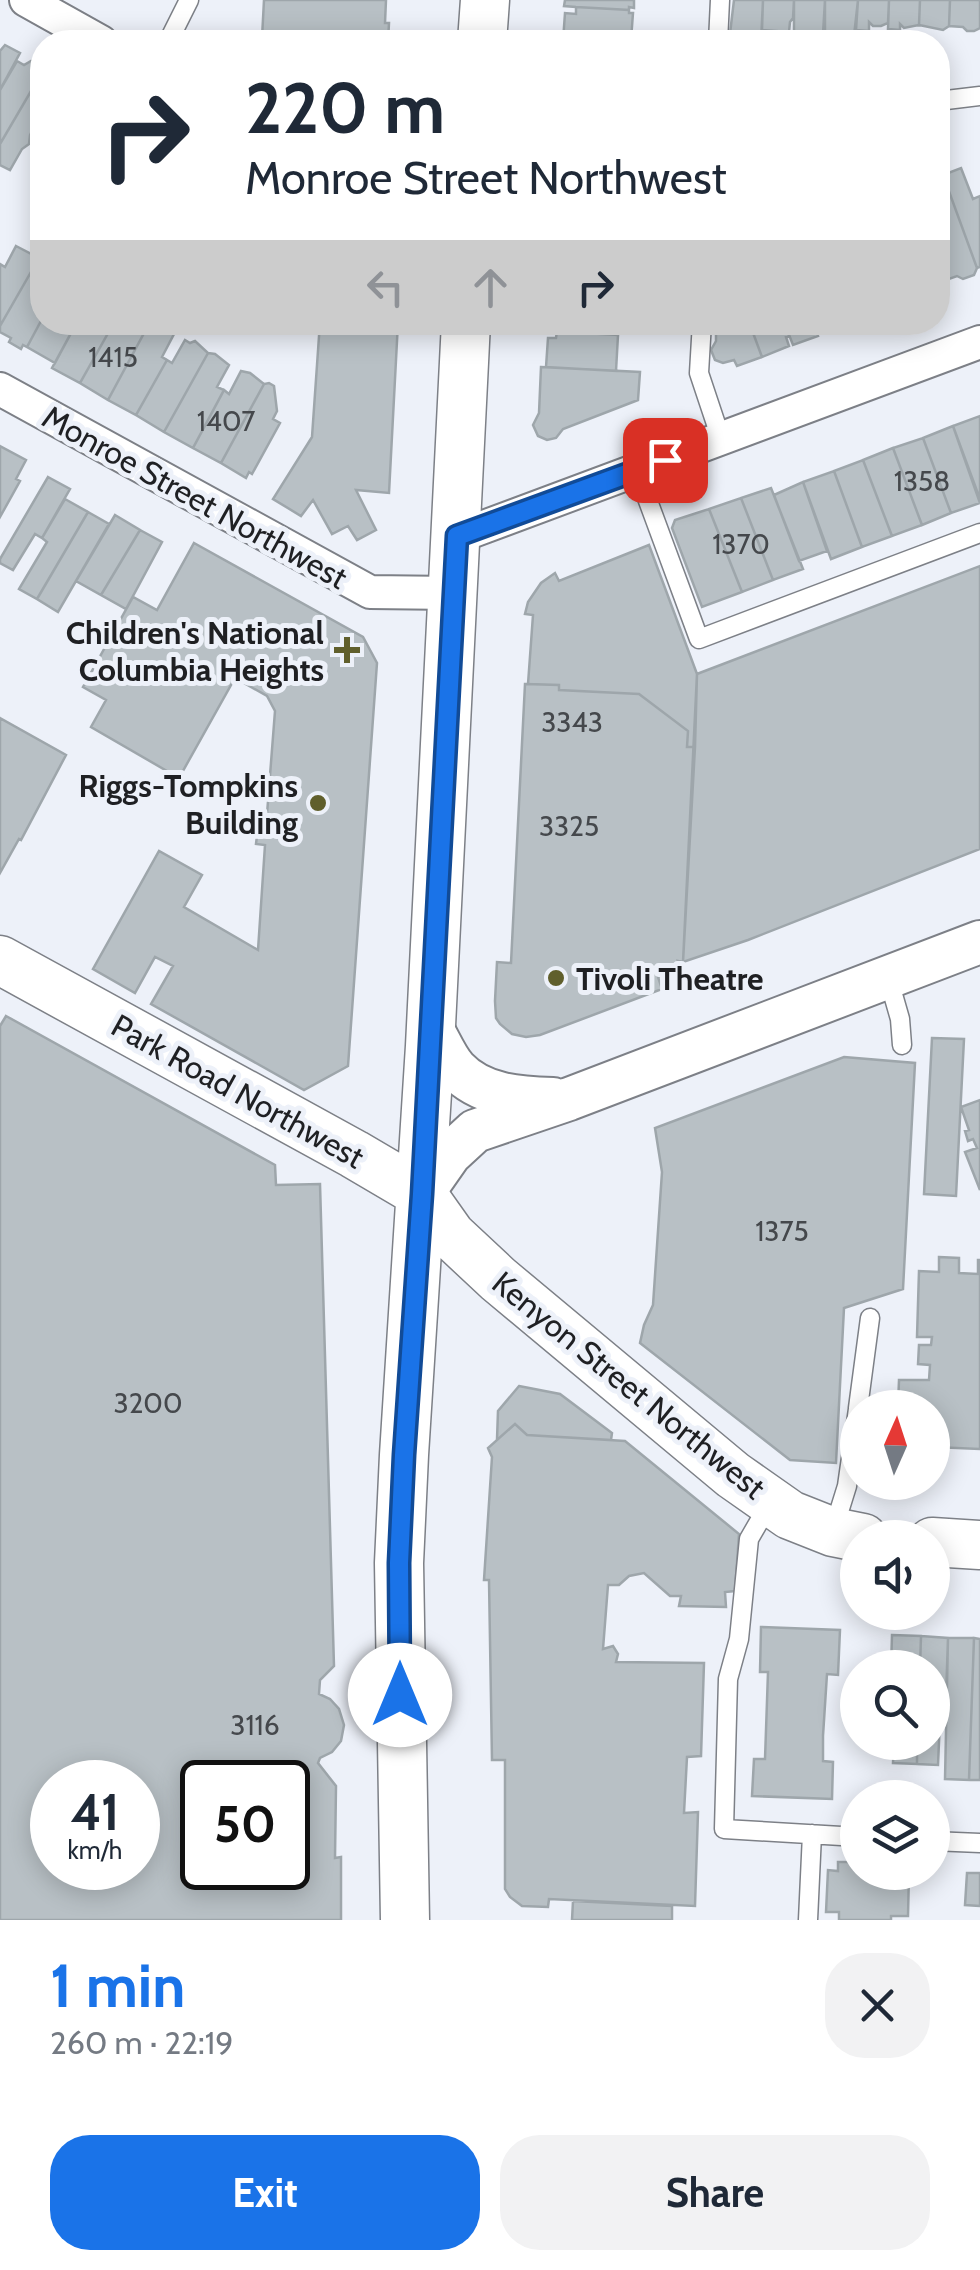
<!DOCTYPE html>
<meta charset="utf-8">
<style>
body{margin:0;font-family:Cabin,sans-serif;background:#f2f2f3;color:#1f2937;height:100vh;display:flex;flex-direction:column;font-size:38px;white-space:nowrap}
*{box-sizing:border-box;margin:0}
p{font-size:32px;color:#747a83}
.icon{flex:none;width:55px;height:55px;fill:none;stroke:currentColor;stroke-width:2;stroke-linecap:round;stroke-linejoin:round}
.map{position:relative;height:1920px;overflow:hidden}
.side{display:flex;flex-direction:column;background:#fff;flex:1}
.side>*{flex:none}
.top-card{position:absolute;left:30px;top:30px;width:920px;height:305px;border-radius:40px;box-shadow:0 5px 25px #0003;background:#fff;color:#1f2937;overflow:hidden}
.needle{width:65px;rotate:3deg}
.controls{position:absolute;left:840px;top:1390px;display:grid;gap:20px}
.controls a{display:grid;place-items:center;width:110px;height:110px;border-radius:50%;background:#fff;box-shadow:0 5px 25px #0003;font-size:50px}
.speed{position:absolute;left:30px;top:1760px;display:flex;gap:20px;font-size:50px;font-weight:700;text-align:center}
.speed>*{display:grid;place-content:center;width:130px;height:130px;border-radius:50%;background:#fff;box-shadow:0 5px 25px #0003;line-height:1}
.speed small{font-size:25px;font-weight:400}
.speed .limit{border:5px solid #111;border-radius:15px;background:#fff;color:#111}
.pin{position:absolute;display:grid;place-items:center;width:85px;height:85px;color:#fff;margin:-42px;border-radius:20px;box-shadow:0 5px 15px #0006}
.me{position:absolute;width:110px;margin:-55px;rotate:0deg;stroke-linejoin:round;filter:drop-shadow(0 0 8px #0008)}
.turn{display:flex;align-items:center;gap:35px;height:210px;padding:0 50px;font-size:45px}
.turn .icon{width:130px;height:130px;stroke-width:2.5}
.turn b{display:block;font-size:70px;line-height:85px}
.lanes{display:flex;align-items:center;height:95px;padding:0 50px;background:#0003;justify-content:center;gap:50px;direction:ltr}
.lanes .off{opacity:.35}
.round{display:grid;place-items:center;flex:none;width:105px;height:105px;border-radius:40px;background:#f2f2f3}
.summary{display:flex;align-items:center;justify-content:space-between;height:170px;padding:0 50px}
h1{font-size:60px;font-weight:700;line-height:75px;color:#1a73e8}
.cta{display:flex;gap:20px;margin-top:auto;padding:20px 50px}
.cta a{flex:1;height:115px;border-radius:40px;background:#1a73e8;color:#fff;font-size:40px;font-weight:700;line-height:115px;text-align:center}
.cta a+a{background:#f2f2f3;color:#1f2937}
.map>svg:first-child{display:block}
.building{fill:#b8c0c5;stroke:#9ea6ab;stroke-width:2.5;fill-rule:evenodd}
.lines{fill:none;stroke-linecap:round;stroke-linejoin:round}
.service-casing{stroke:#7d8087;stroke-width:21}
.minor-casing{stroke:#7d8087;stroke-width:36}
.tertiary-casing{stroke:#7d8087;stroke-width:46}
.secondary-casing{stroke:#7d8087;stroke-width:51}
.service{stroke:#fff;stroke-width:18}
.minor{stroke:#fff;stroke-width:32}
.tertiary{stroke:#fff;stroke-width:42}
.secondary{stroke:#fff;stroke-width:48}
.route-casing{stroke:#114b97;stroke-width:25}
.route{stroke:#1a73e8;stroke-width:18}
.poi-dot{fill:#605f2c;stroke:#edf1f9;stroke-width:4}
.labels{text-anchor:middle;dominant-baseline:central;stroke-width:10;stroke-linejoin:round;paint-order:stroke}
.number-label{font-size:28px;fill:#45484c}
.street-label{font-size:32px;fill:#1f2023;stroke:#edf1f9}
.poi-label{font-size:32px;font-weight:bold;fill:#1f2023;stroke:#edf1f9;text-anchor:end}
</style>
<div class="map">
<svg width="980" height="1920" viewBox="0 0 980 1920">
<rect width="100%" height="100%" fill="#edf1f9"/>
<path class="building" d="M264,0H386L385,23H389L388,42H270L262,38Z
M565,0H634V8L629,7V10L576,7L564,6Z
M734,0H763L761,42H729Z
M763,0H794L793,18L790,22L789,32L762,30Z
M794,0H825L823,34L794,32Z
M825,0H858L854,36L825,34Z
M858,0H889L888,23L881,26H873L869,22V31L856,30Z
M889,0H920L919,25L904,28L900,24V30L888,29Z
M920,0H950L949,26L943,30L919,25Z
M950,0H980V28L974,31H967L963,27L949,26Z
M576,7L629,10V13H633L631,40L618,39L617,42L563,41L565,13L576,14Z
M5,45L20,53L0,90V51Z
M17,61L24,65L31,61L41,67V74L0,144V90Z
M41,74L42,124L39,130L34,127L30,135L29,144L22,149L10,170L0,165V144Z
M961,168L973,199L980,196V267L977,268L943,175Z
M943,175L977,268L974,275L963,279L957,276L949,279L938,248V177Z
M16,246L39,258L0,326V264L5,267Z
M39,258L42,260V319L27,347L23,345L21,349L9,342L11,338L0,332V326Z
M42,319V322H77L55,363L27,347Z
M77,322H108L106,326L111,328L80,383L52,368Z
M120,322H150L108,400L80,383L111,328L115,330Z
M150,322H159L174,334L162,357L167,360L136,415L108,400Z
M320,322H398L389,493L356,490L376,530L357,540L348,526L332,534L313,500L301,516L273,499L312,437Z
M547,322H640V326L618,324V335L549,331V323Z
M716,322H749L762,357L737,366L734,360L723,363L715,360L711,350L716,341Z
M749,322H784L789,336L786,337L789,346L762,357Z
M784,322H813L818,336L793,345Z
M557,331L618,335L616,371L546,367L548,338H556Z
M185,340L190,343L195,341L208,353L164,432L136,415L167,360L172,363Z
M208,353L215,354L229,365L217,387L224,390L193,448L164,432Z
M541,367L640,372L638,400L563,429L556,438L547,440L538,436L533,425L539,413Z
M241,371L250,373L264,384L221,463L193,448L224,390L229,394Z
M269,383L274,386L277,411L273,419L280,423L252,474L249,472L246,478L221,463L264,384Z
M980,416V499L953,426Z
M953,426L980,503L951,513L923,438Z
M923,438L951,513L922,525L893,448Z
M0,446L26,460L16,479L20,481L0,517Z
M893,448L922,525L892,536L863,460Z
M863,460L892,536L862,547L834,471Z
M834,471L862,547L831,559L803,482Z
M48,477L70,489L42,538L35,534L13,570L0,563V559Z
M803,482L827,551L799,561L774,495Z
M771,488L803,569L773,580L741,498Z
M741,498L773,580L742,592L709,509Z
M65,499L88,512L37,599L19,589L47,542L42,538Z
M709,509L742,592L702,607L672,528L675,520Z
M88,512L109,524L58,612L37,599Z
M115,515L140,530L101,595L76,581Z
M140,530L162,542L126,609L101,595Z
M194,543L363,637L377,663L348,1066L304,1090L151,1004L173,966L155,957L135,993L93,969L159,851L202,875L184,907L258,950L265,845L256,844L258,827H266L275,711L267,696L235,678L179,778L91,727L106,700L83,687L133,597L157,610Z
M649,545L697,674L695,747H687L688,731L639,694L559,690V685L528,684L533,615L525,614L528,602L541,583L555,573L559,581Z
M980,566V849L748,940L683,962L697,674Z
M525,684L559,685V690L639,694L688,731L687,747H695L683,962L678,961L681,968L658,977L662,989L540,1035L526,1037L512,1034L500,1024L496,1018L495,1001L497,962L511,963Z
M0,718L66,755L21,840L19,839L0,873Z
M6,1016L275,1165L276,1185L320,1184L334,1666L320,1680L319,1694L330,1699L339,1709L344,1725L341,1741L332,1752L320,1758L318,1763L336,1786L335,1858L341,1857V1920H0V1026ZM52,1782H138V1868H52ZM202,1782H288V1868H202Z
M932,1038L964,1039L956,1196L924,1194Z
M844,1057L915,1063L903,1289L844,1308L836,1463L790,1460L640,1343L644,1325L653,1305L662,1172L655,1128Z
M980,1100V1190L965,1152L977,1148L973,1139L968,1141L965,1131L969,1130L961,1107Z
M939,1257L959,1258V1273L978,1274V1260H980V1449L934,1447L933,1471L932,1408L898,1407L899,1380H929L930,1365L918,1364L919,1345H931L932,1337H917L919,1271L939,1272Z
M519,1386L560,1394L612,1433L611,1440L527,1435L515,1424L497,1440L498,1411Z
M515,1424L527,1435L625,1441L739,1534L735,1591L725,1592L726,1607L679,1606L681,1596H670L644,1573L629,1576L619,1585H608L603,1649L613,1646L618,1654L616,1662L704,1663L701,1756L687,1757L684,1813L698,1812L695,1906L549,1899L548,1907L522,1906L510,1897L505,1889V1760H492L489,1580H484L492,1457L488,1448Z
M761,1627L840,1630L838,1675L827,1674L823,1736V1761L833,1762L832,1799L752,1796L754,1759H765L768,1672H760Z
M892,1635L921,1636L920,1668H891Z
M921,1636L948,1638L946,1697H941L938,1765L917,1764V1742H932V1668H920Z
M948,1638H974L969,1780L945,1779Z
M974,1638L980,1639V1780H969Z
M894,1742H917V1764L893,1763Z
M838,1862H858V1872L909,1873L908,1916H891V1920H839V1912H826L828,1870L838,1871Z
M967,1873H980V1906L965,1905Z
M573,1901L672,1906V1920H572Z"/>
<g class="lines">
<g class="service-casing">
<path id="service" d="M168,42L189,0
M718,42L720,0
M938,101L980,96
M702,322L699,373L721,439
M637,471L699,639L980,533
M888,977L900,1019L902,1045
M858,1408L870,1318
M771,1501L749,1539L739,1639L728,1679L724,1829L858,1837
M833,1531L847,1486L858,1409
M932,1841L980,1843
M808,1920L812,1834"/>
</g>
<g class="minor-casing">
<path id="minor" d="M26,0L101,42
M0,389L370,592L454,593
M457,537L980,342"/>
</g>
<g class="tertiary-casing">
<path id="tertiary" d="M431,1027C439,1040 446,1058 456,1069C481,1096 519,1098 553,1099
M422,1194L450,1154L475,1131L569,1099L980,942"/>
</g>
<g class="secondary-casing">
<path id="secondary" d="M482,42L485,0
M0,960L354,1154L422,1194L451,1235L498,1279L733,1475L790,1515L833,1532L863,1538
M932,1542L980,1545
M405,1920L399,1563L404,1455L430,1046L466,322"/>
</g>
<use href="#service" class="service"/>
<use href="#minor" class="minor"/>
<use href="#tertiary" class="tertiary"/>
<use href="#secondary" class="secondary"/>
</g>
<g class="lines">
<g class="route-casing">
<path id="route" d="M400,1695L399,1563L404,1455L422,1194L457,536L665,460"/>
</g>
<use href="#route" class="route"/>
</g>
<g class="poi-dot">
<path d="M342 635h10v10h10v10h-10v10h-10v-10h-10v-10h10z"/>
<circle cx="318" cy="803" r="10"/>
<circle cx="556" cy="978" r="10"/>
</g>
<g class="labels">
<g class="number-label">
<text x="113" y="357">1415</text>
<text x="226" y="421">1407</text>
<text x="922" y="481">1358</text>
<text x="741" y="544">1370</text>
<text x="572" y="722">3343</text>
<text x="569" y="826">3325</text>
<text x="782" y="1231">1375</text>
<text x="148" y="1403">3200</text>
<text x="255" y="1725">3116</text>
</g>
<g class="street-label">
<text transform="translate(195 497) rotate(29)">Monroe Street Northwest</text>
<text transform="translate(238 1091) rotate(29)">Park Road Northwest</text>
<text transform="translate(629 1385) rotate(39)">Kenyon Street Northwest</text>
</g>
<g class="poi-label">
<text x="324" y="632">Children's National<tspan x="324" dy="37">Columbia Heights</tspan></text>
<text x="298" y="785">Riggs-Tompkins<tspan x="298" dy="37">Building</tspan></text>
<text x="576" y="978" text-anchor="start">Tivoli Theatre</text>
</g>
</g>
</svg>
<div class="controls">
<a><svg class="needle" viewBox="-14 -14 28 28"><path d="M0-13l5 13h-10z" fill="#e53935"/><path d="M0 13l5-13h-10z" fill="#747a83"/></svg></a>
<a><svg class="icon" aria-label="sound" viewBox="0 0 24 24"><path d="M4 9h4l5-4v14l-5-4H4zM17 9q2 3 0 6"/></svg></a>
<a><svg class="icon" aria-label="search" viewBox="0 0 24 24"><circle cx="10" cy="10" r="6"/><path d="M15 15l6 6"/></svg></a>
<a><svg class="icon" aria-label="layers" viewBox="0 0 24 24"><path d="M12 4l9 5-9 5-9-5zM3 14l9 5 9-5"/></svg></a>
</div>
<div class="speed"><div>41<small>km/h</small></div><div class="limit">50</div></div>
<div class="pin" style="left:665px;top:460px;background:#d93025"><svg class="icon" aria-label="arrive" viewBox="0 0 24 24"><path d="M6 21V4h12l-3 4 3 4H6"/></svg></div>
<svg class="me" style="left:400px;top:1695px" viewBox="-20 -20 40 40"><circle r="19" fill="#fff"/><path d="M0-13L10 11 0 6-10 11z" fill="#1a73e8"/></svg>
<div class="top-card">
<div class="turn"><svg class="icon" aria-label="right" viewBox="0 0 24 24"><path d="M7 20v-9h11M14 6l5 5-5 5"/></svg><div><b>220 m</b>Monroe Street Northwest</div></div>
<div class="lanes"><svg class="icon off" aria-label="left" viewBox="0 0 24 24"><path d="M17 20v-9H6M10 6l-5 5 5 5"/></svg><svg class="icon off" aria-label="ahead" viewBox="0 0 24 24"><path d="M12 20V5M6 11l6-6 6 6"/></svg><svg class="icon" aria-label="right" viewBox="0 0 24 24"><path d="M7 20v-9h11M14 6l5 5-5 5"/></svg></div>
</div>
</div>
<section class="side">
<div class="summary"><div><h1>1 min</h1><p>260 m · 22:19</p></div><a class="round"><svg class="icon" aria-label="close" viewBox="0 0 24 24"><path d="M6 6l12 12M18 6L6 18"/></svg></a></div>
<div class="cta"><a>Exit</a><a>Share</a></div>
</section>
